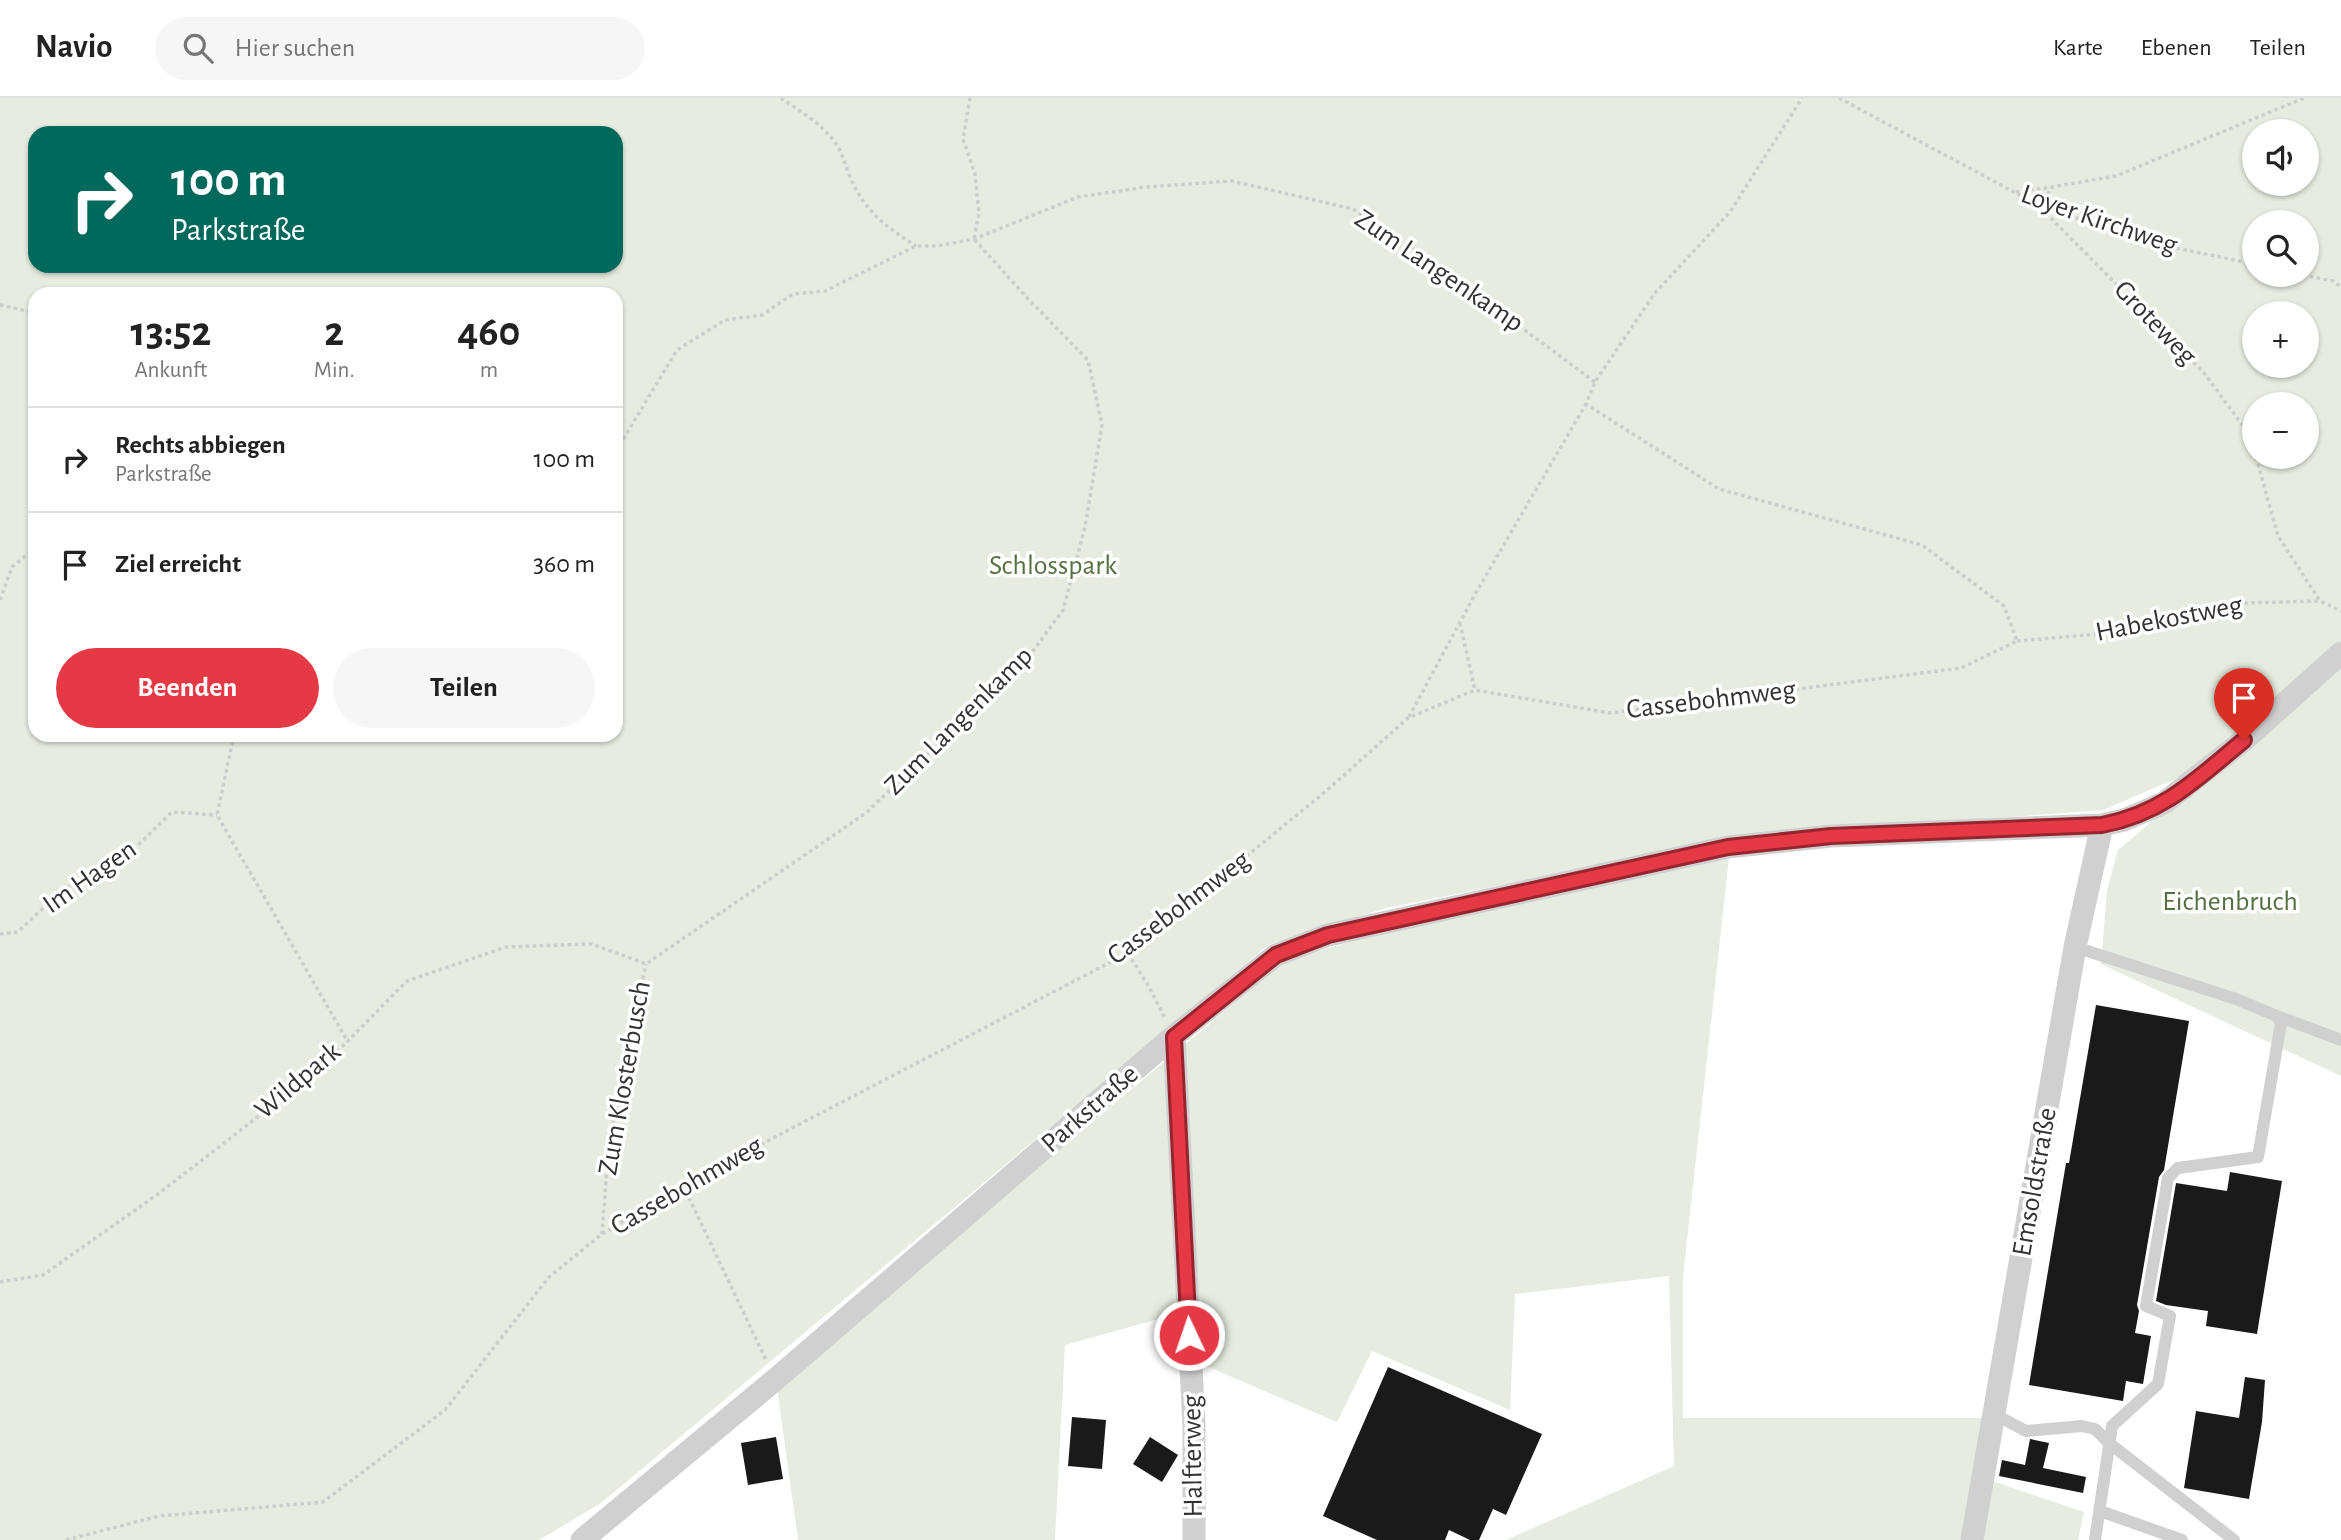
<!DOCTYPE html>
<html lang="de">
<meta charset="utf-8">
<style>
body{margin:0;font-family:"Alegreya Sans",sans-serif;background:#f6f6f6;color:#222;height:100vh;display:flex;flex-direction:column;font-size:26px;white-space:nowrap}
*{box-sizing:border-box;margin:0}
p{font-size:23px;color:#767676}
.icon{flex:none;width:38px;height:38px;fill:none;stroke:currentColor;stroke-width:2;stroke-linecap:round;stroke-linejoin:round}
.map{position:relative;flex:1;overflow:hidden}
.drawer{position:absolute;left:28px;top:189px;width:595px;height:455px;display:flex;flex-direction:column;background:#fff;border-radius:21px;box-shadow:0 2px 5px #0004}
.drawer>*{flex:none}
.banner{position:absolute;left:28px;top:28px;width:595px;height:147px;border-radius:21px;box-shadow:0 2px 5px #0004;background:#00695c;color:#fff;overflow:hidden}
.controls{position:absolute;left:2242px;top:21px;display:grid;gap:14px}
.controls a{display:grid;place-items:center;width:77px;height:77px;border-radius:50%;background:#fff;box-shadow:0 2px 5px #0004;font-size:35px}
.pin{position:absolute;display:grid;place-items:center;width:60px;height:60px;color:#fff;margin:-72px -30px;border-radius:50% 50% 50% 0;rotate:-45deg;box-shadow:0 0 7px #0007}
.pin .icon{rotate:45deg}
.me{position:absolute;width:77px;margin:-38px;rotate:357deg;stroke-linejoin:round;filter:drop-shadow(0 0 5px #0008)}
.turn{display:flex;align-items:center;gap:24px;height:147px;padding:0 28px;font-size:32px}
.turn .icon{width:91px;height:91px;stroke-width:2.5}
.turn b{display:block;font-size:49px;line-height:60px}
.eta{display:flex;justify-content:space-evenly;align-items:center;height:119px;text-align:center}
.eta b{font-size:42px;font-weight:600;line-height:49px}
.action{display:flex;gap:14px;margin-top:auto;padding:14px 28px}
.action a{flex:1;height:80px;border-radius:42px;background:#e63946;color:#fff;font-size:28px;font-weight:600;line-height:80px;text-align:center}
.action a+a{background:#f6f6f6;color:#222}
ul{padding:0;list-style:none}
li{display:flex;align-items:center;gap:21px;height:105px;padding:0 28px;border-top:2px solid #e0e0e0}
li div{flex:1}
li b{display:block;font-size:26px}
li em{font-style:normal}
header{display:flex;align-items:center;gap:42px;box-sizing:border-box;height:98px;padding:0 35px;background:#fff;border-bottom:2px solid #e0e0e0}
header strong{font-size:33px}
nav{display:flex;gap:38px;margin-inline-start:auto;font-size:24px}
.search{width:490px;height:63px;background:#f6f6f6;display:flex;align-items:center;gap:18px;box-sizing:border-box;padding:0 24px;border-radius:38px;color:#767676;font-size:26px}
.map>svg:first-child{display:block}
.green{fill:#e6ecdf;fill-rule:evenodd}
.building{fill:#1a1a1a}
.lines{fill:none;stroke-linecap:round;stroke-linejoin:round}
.path{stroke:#cdcdcd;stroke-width:3.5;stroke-dasharray:3.5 3.5;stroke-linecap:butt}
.service{stroke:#d0d0d0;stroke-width:12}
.minor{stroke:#d0d0d0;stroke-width:23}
.route-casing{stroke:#96252e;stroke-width:18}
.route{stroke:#e63946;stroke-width:12}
.labels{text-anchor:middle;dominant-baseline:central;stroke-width:7;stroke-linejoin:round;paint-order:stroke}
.street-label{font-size:28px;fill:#333;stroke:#fff}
.park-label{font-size:28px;fill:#56703f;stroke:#fff}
</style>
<header>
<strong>Navio</strong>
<div class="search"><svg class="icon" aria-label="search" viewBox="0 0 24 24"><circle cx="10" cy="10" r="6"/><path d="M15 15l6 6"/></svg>Hier suchen</div>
<nav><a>Karte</a><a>Ebenen</a><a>Teilen</a></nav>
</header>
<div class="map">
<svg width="2341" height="1442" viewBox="0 0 2341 1442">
<rect width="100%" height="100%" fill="#fff"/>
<path class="green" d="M0,0H2341V548L2196,672L2103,712L1741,739L1386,810L1268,847L601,1405L539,1442H0ZM2254,33H2306V86H2254ZM35,35H616V168H35ZM2254,124H2306V177H2254ZM35,196H616V637H35ZM2254,215H2306V268H2254ZM2254,306H2306V359H2254Z
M2341,563V978L2101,866L2107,792L2118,752Z
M1729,760L1683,1179V1320H1983L1965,1442H1506L1674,1368L1669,1178L1515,1196L1510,1312L1372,1253L1337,1324L1190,1261L1187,1213L1065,1247L1055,1442H798L777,1289L1282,865L1392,830Z
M1986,1381L2084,1414L2078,1442H1975Z"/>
<path class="building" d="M2096,907L2189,923L2164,1072L2159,1079L2137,1207L2139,1213L2135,1235L2151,1238L2143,1286L2126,1283L2123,1303L2029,1287L2066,1065H2069Z
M2230,1074L2282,1083L2257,1236L2206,1228L2208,1213L2166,1207L2156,1203L2176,1085L2227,1093Z
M1388,1269L1542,1336L1506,1417L1493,1411L1479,1442H1470L1449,1432L1445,1442H1377L1323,1418Z
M2245,1279L2265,1282L2262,1324L2249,1401L2184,1390L2196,1313L2239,1320Z
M1072,1319L1106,1322L1102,1371L1068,1368Z
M776,1339L783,1381L748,1387L741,1345Z
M1150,1339L1178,1357L1162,1384L1133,1366Z
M2030,1341L2049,1345L2043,1370L2086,1379L2083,1395L1999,1378L2002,1362L2025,1367Z"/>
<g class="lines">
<path class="path" d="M781,0C796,11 816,22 828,36C841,49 844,63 850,79C866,115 885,128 916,148
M970,0L963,41L975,76L979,115L974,141
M1839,0L2040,108L2157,146L2254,166
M2016,94L2052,89
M2040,108L2052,89L2116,78L2304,0
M2041,110L2204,275L2249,336L2254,353
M2303,177L2333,183L2341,189
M0,207L35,215
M616,353L677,252L725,222L762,217L793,196L825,193L916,148H937L974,141L1078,99L1147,89L1232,83L1353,111L1430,162L1595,284
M2256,359L2278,438L2320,503L2341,513
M0,502L12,469L35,450
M1460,525L1475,592
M2017,543L2122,534L2243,505L2320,503
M1409,619L1474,498L1586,306
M234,637L217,717L348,944
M0,836L18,834L60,794L132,753L172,714L217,717
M1128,855L1149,889L1165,920
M683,1087L766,1262
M602,1136L609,1043L646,866
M0,1184L43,1177L158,1096L321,970L407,883L506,849L592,846L646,866L866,715L1025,564L1063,512L1085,429L1102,327L1088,262L1028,201L974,141
M66,1442L159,1418L323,1404L445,1312L549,1179L602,1136L683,1087L1128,855L1325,694L1408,620L1475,592L1610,615L1961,570L2017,543L2004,508L1922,447L1719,391L1586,306L1595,284L1654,196L1730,114L1802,0"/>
<path class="service" d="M2075,849L2236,901L2277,918L2281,925L2258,1059L2178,1070L2168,1080L2146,1208L2170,1218L2158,1286L2112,1328L2095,1442
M2277,918L2341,942
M1994,1316L2026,1333L2082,1328L2095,1331L2109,1345L2234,1442
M2100,1413L2182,1442"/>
<path class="minor" d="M1174,938L1194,1327V1442
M582,1442L776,1281L1174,938L1276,857L1328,837L1728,749L1831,738L2102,727L2124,722L2164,705L2244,642L2341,555
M1972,1442L2075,849L2102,727"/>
</g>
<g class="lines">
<g class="route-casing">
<path id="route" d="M1189,1237L1174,939L1276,857L1328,837L1728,749L1831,738L2102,727C2164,715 2198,680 2244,642"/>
</g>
<use href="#route" class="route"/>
</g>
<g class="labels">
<g class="street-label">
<text transform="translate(2099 122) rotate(19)">Loyer Kirchweg</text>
<text transform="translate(1439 173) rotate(34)">Zum Langenkamp</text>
<text transform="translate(2155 225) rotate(46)">Groteweg</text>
<text transform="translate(2169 521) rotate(-11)">Habekostweg</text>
<text transform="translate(1711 602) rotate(-7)">Cassebohmweg</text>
<text transform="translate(959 623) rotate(-45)">Zum Langenkamp</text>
<text transform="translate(90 779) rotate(-35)">Im Hagen</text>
<text transform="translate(1179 810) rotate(-37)">Cassebohmweg</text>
<text transform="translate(625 980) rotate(-80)">Zum Klosterbusch</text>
<text transform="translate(298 983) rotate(-40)">Wildpark</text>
<text transform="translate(1090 1011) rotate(-41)">Parkstraße</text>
<text transform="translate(2035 1084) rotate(-80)">Emsoldstraße</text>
<text transform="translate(687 1088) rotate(-30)">Cassebohmweg</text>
<text transform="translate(1193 1358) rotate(-91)">Halfterweg</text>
</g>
<g class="park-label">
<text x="1053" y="468">Schlosspark</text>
<text x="2230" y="804">Eichenbruch</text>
</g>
</g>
</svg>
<div class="controls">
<a><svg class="icon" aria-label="sound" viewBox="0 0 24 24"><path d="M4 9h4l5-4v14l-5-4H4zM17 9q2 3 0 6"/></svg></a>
<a><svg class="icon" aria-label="search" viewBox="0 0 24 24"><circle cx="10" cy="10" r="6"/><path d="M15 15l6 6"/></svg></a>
<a>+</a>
<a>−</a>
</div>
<div class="pin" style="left:2244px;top:642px;background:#d93025"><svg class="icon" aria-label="arrive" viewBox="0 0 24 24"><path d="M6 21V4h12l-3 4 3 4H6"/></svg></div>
<svg class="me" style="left:1189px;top:1237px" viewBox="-20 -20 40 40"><circle r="17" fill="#e63946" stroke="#fff" stroke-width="3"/><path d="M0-11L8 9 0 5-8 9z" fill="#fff"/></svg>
<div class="banner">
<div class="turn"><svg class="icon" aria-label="right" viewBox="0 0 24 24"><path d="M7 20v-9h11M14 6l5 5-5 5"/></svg><div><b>100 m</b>Parkstraße</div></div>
</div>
<section class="drawer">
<div class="eta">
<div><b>13:52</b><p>Ankunft</p></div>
<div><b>2</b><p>Min.</p></div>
<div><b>460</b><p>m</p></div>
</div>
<ul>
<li><svg class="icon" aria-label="right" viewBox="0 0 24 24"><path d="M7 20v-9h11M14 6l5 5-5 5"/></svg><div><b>Rechts abbiegen</b><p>Parkstraße</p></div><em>100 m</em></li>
<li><svg class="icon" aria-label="arrive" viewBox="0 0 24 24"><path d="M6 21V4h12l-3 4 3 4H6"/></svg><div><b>Ziel erreicht</b></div><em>360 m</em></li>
</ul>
<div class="action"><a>Beenden</a><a>Teilen</a></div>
</section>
</div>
